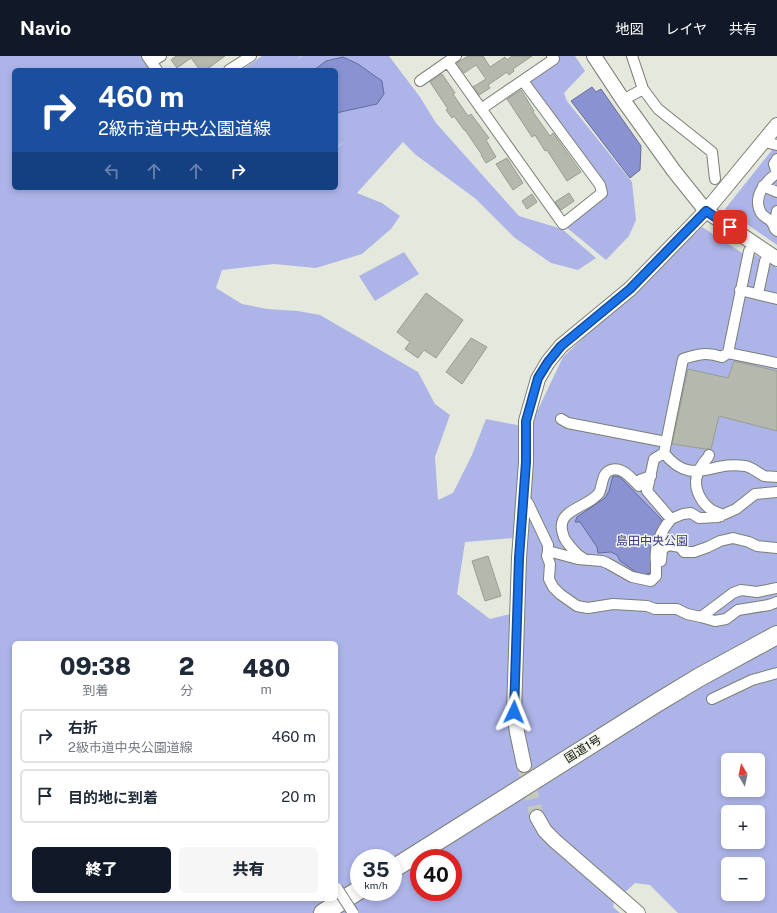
<!DOCTYPE html>
<html lang="ja">
<meta charset="utf-8">
<style>
body{margin:0;font-family:"Public Sans","Noto Sans JP",sans-serif;background:#f6f6f7;color:#1f2937;height:100vh;display:flex;flex-direction:column;font-size:15px;white-space:nowrap}
*{box-sizing:border-box;margin:0}
p{font-size:13px;color:#747a83}
.icon{flex:none;width:22px;height:22px;fill:none;stroke:currentColor;stroke-width:2;stroke-linecap:round;stroke-linejoin:round}
.map{position:relative;flex:1;overflow:hidden}
.panel{position:absolute;left:12px;top:585px;width:326px;height:260px;display:flex;flex-direction:column;background:#fff;border-radius:6px;box-shadow:0 2px 6px #0003}
.panel>*{flex:none}
.top-card{position:absolute;left:12px;top:12px;width:326px;height:122px;border-radius:6px;box-shadow:0 2px 6px #0003;background:#1a4fa0;color:#fff;overflow:hidden}
.needle{width:26px;rotate:351deg}
.tools{position:absolute;left:721px;top:697px;display:grid;gap:8px}
.tools a{display:grid;place-items:center;width:44px;height:44px;border-radius:6px;background:#fff;box-shadow:0 2px 6px #0003;font-size:20px}
.speed{position:absolute;left:350px;top:793px;display:flex;gap:8px;font-size:20px;font-weight:700;text-align:center}
.speed>*{display:grid;place-content:center;width:52px;height:52px;border-radius:50%;background:#fff;box-shadow:0 2px 6px #0003;line-height:1}
.speed small{font-size:10px;font-weight:400}
.speed .limit{border:6px solid #d22;background:#fff;color:#111}
.pin{position:absolute;display:grid;place-items:center;width:34px;height:34px;color:#fff;margin:-17px;border-radius:8px;box-shadow:0 2px 6px #0006}
.me{position:absolute;width:44px;margin:-22px;rotate:2deg;stroke-linejoin:round;filter:drop-shadow(0 0 3px #0008)}
.turn{display:flex;align-items:center;gap:14px;height:84px;padding:0 20px;font-size:18px}
.turn .icon{width:52px;height:52px;stroke-width:2.5}
.turn b{display:block;font-size:28px;line-height:34px}
.lanes{display:flex;align-items:center;height:38px;padding:0 20px;background:#0003;justify-content:center;gap:20px;direction:ltr}
.lanes .off{opacity:.35}
.eta{display:flex;justify-content:space-evenly;align-items:center;height:68px;text-align:center}
.eta b{font-size:24px;font-weight:800;line-height:28px}
.action{display:flex;gap:8px;margin-top:auto;padding:8px 20px}
.action a{flex:1;height:46px;border-radius:6px;background:#111827;color:#fff;font-size:16px;font-weight:800;line-height:46px;text-align:center}
.action a+a{background:#f6f6f7;color:#1f2937}
ul{padding:0;list-style:none}
li{display:flex;align-items:center;gap:12px;height:54px;margin:0 8px 6px;padding:0 12px;border:2px solid #e0e1e3;border-radius:6px}
li div{flex:1}
li b{display:block;font-size:15px}
li em{font-style:normal}
header{display:flex;align-items:center;gap:24px;box-sizing:border-box;height:56px;padding:0 20px;background:#111827;color:#fff}
header strong{font-size:19px}
nav{display:flex;gap:22px;margin-inline-start:auto;font-size:14px}
.map>svg:first-child{display:block}
.green{fill:#adb4e8;fill-rule:evenodd}
.water{fill:#8a92d2;stroke:#666c98}
.building{fill:#b5b9ad;stroke:#999d92}
.lines{fill:none;stroke-linecap:round;stroke-linejoin:round}
.secondary-tunnel{stroke:#c5c9be;stroke-width:14;stroke-dasharray:14 7;stroke-linecap:butt}
.street-casing{stroke:#7b7f74;stroke-width:12}
.secondary-casing{stroke:#7b7f74;stroke-width:16}
.highway-casing{stroke:#7b7f74;stroke-width:20}
.street{stroke:#fff;stroke-width:10}
.secondary{stroke:#fff;stroke-width:14}
.highway{stroke:#fff;stroke-width:18}
.street-bridge-casing{stroke:#7b7f74;stroke-width:12;stroke-linecap:butt}
.street-bridge{stroke:#fff;stroke-width:10}
.route-casing{stroke:#114b97;stroke-width:10}
.route{stroke:#1a73e8;stroke-width:7}
.labels{text-anchor:middle;dominant-baseline:central;stroke-width:3;stroke-linejoin:round;paint-order:stroke}
.park-label{font-size:12px;fill:#383985;stroke:#f2f6ea}
.street-label{font-size:12px;fill:#121410;stroke:#f2f6ea}
</style>
<header>
<strong>Navio</strong>
<nav><a>地図</a><a>レイヤ</a><a>共有</a></nav>
</header>
<div class="map">
<svg width="777" height="857" viewBox="0 0 777 857">
<rect width="100%" height="100%" fill="#e5e9dd"/>
<path class="green" d="M0,0H144L154,14H14V132H336V93L347,83L336,92V14H242L262,0H301L295,5L302,0H389L420,41L436,67L519,160L562,173L596,202L578,214L551,207L515,182L476,143L416,99L403,86L357,137L382,147L400,160L391,173L362,198L316,212L274,208L222,214L216,232L242,248L267,253L298,255L320,259L418,316L435,348L450,359L435,401L438,444L453,437L472,399L486,363L522,370L514,482L465,486L457,538L490,563L510,558L522,543L533,364L563,301L702,171L747,200L749,195L777,212V857H678L650,829L635,827L614,847L613,851L620,857H0ZM14,587H336V843H14ZM728,704H758V734H728ZM728,756H758V786H728ZM359,802H393V836H359ZM419,802H453V836H419ZM728,808H758V838H728Z
M560,0H575L585,15L564,37L567,45L632,126L636,164L629,180L606,204L566,171L606,131L525,23Z
M772,94H777V189L725,153Z
M404,196L419,218L375,245L359,220Z"/>
<path class="water" d="M343,1L358,8L382,25L384,38L377,48L336,57V14H314L326,5Z
M592,31L596,36L601,33L641,90L640,114L630,122L571,45Z
M613,420L620,421L661,463L662,466C652,480 649,497 653,513L650,517L644,519L636,516L620,505L617,499L611,496L598,497L597,491L580,466H575L577,461L605,442L609,435Z"/>
<path class="building" d="M176,0H225L206,14H200L191,2L177,12L171,4Z
M468,0H483L490,11L505,1L507,4L512,0H532L513,13L514,15L509,19L507,16L488,29L490,32L479,39L473,31L486,23L476,9L464,17L457,7Z
M442,18L455,37L453,38L468,60L471,58L489,82L486,84L496,101L486,107L481,99H482L465,74H464L454,60L452,62L446,54L448,53L430,26Z
M521,34L534,55L533,56L550,80L553,77L581,116L567,125L547,94L545,95L535,79L532,81L507,43Z
M507,102L523,127L513,134L496,108Z
M569,137L574,145L561,154L555,146Z
M532,138L537,146L527,153L522,145Z
M426,237L463,264L436,302L424,294L418,302L405,293L410,286L397,276Z
M471,282L487,291L462,328L446,316Z
M734,305L777,315V375L719,360L711,393H706L672,388L688,313L728,322Z
M488,500L501,540L485,545L472,505Z"/>
<g class="lines">
<path class="secondary-tunnel" d="M524,709L537,761"/>
<g class="street-casing">
<path id="street" d="M147,0L157,14
M632,0L643,33L658,53L712,96L715,123
M151,6L161,0
M448,6L563,168L602,137L600,129L523,25
M229,14L251,0
M420,25L456,0
M623,44L643,33
M481,53L554,3L552,0
M764,86L777,89
M777,117C765,126 752,141 761,157C766,164 771,161 775,173L777,175
M777,117L774,108L777,103
M763,130L777,136
M776,161L777,155
M740,234L777,243
M758,238L765,205
M728,297L749,195
M777,307L728,297L722,301C707,296 698,298 683,303L664,397C692,432 711,404 745,410C752,411 758,417 764,420C768,421 773,420 777,421
M561,363L568,367L666,386
M664,397L654,403L647,435L671,463L683,458L691,457L699,462L718,461L736,453L755,438L777,436
M709,399C708,403 704,405 702,409C699,413 696,421 696,426C696,439 706,454 719,457L721,460
M528,447L548,489V495
M671,463C660,476 654,490 656,507L661,505L662,493L669,489L680,491L684,496H694L708,491L720,485L733,482L749,486L757,490L777,492
M583,502C576,499 571,491 566,485C563,481 563,478 562,474C558,453 589,451 599,437C603,430 601,417 611,414C622,410 632,423 639,430L640,424L651,420
M656,507V520L651,525L632,521L607,507L602,505L578,503L548,495L547,500L550,508L549,523L553,531L560,538L577,550L588,552L613,548L647,550L655,553H677L687,558L701,561L733,537L741,534L757,536L777,532
M701,561L715,565L726,563L738,554L769,549L777,546
M712,643L752,624L777,617"/>
</g>
<g class="secondary-casing">
<path id="secondary" d="M594,0L623,44L674,115L706,155L777,69
M524,709L517,676L514,656L519,502L526,406V365L538,323L548,306L561,290L630,233L706,155L777,203
M537,761L545,775L555,785L638,857"/>
</g>
<g class="highway-casing">
<path id="highway" d="M393,813L655,648L698,622L777,579
M323,857L359,834"/>
</g>
<use href="#street" class="street"/>
<use href="#secondary" class="secondary"/>
<use href="#highway" class="highway"/>
<g class="street-bridge-casing">
<path id="street-bridge" d="M337,832L353,857"/>
</g>
<use href="#street-bridge" class="street-bridge"/>
</g>
<g class="lines">
<g class="route-casing">
<path id="route" d="M514,656L519,502L526,406V365L538,322L548,306L561,290L630,233L706,155L730,171"/>
</g>
<use href="#route" class="route"/>
</g>
<g class="labels">
<g class="park-label">
<text x="652" y="485">島田中央公園</text>
</g>
<g class="street-label">
<text transform="translate(583 693) rotate(-32)">国道1号</text>
</g>
</g>
</svg>
<div class="tools">
<a><svg class="needle" viewBox="-14 -14 28 28"><path d="M0-13l5 13h-10z" fill="#e53935"/><path d="M0 13l5-13h-10z" fill="#747a83"/></svg></a>
<a>+</a>
<a>−</a>
</div>
<div class="speed"><div>35<small>km/h</small></div><div class="limit">40</div></div>
<div class="pin" style="left:730px;top:171px;background:#d93025"><svg class="icon" aria-label="arrive" viewBox="0 0 24 24"><path d="M6 21V4h12l-3 4 3 4H6"/></svg></div>
<svg class="me" style="left:514px;top:656px" viewBox="-20 -20 40 40"><path d="M0-17L14 15 0 8-14 15z" fill="#1a73e8" stroke="#fff" stroke-width="4"/></svg>
<div class="top-card">
<div class="turn"><svg class="icon" aria-label="right" viewBox="0 0 24 24"><path d="M7 20v-9h11M14 6l5 5-5 5"/></svg><div><b>460 m</b>2級市道中央公園道線</div></div>
<div class="lanes"><svg class="icon off" aria-label="left" viewBox="0 0 24 24"><path d="M17 20v-9H6M10 6l-5 5 5 5"/></svg><svg class="icon off" aria-label="ahead" viewBox="0 0 24 24"><path d="M12 20V5M6 11l6-6 6 6"/></svg><svg class="icon off" aria-label="ahead" viewBox="0 0 24 24"><path d="M12 20V5M6 11l6-6 6 6"/></svg><svg class="icon" aria-label="right" viewBox="0 0 24 24"><path d="M7 20v-9h11M14 6l5 5-5 5"/></svg></div>
</div>
<section class="panel">
<div class="eta">
<div><b>09:38</b><p>到着</p></div>
<div><b>2</b><p>分</p></div>
<div><b>480</b><p>m</p></div>
</div>
<ul>
<li><svg class="icon" aria-label="right" viewBox="0 0 24 24"><path d="M7 20v-9h11M14 6l5 5-5 5"/></svg><div><b>右折</b><p>2級市道中央公園道線</p></div><em>460 m</em></li>
<li><svg class="icon" aria-label="arrive" viewBox="0 0 24 24"><path d="M6 21V4h12l-3 4 3 4H6"/></svg><div><b>目的地に到着</b></div><em>20 m</em></li>
</ul>
<div class="action"><a>終了</a><a>共有</a></div>
</section>
</div>
